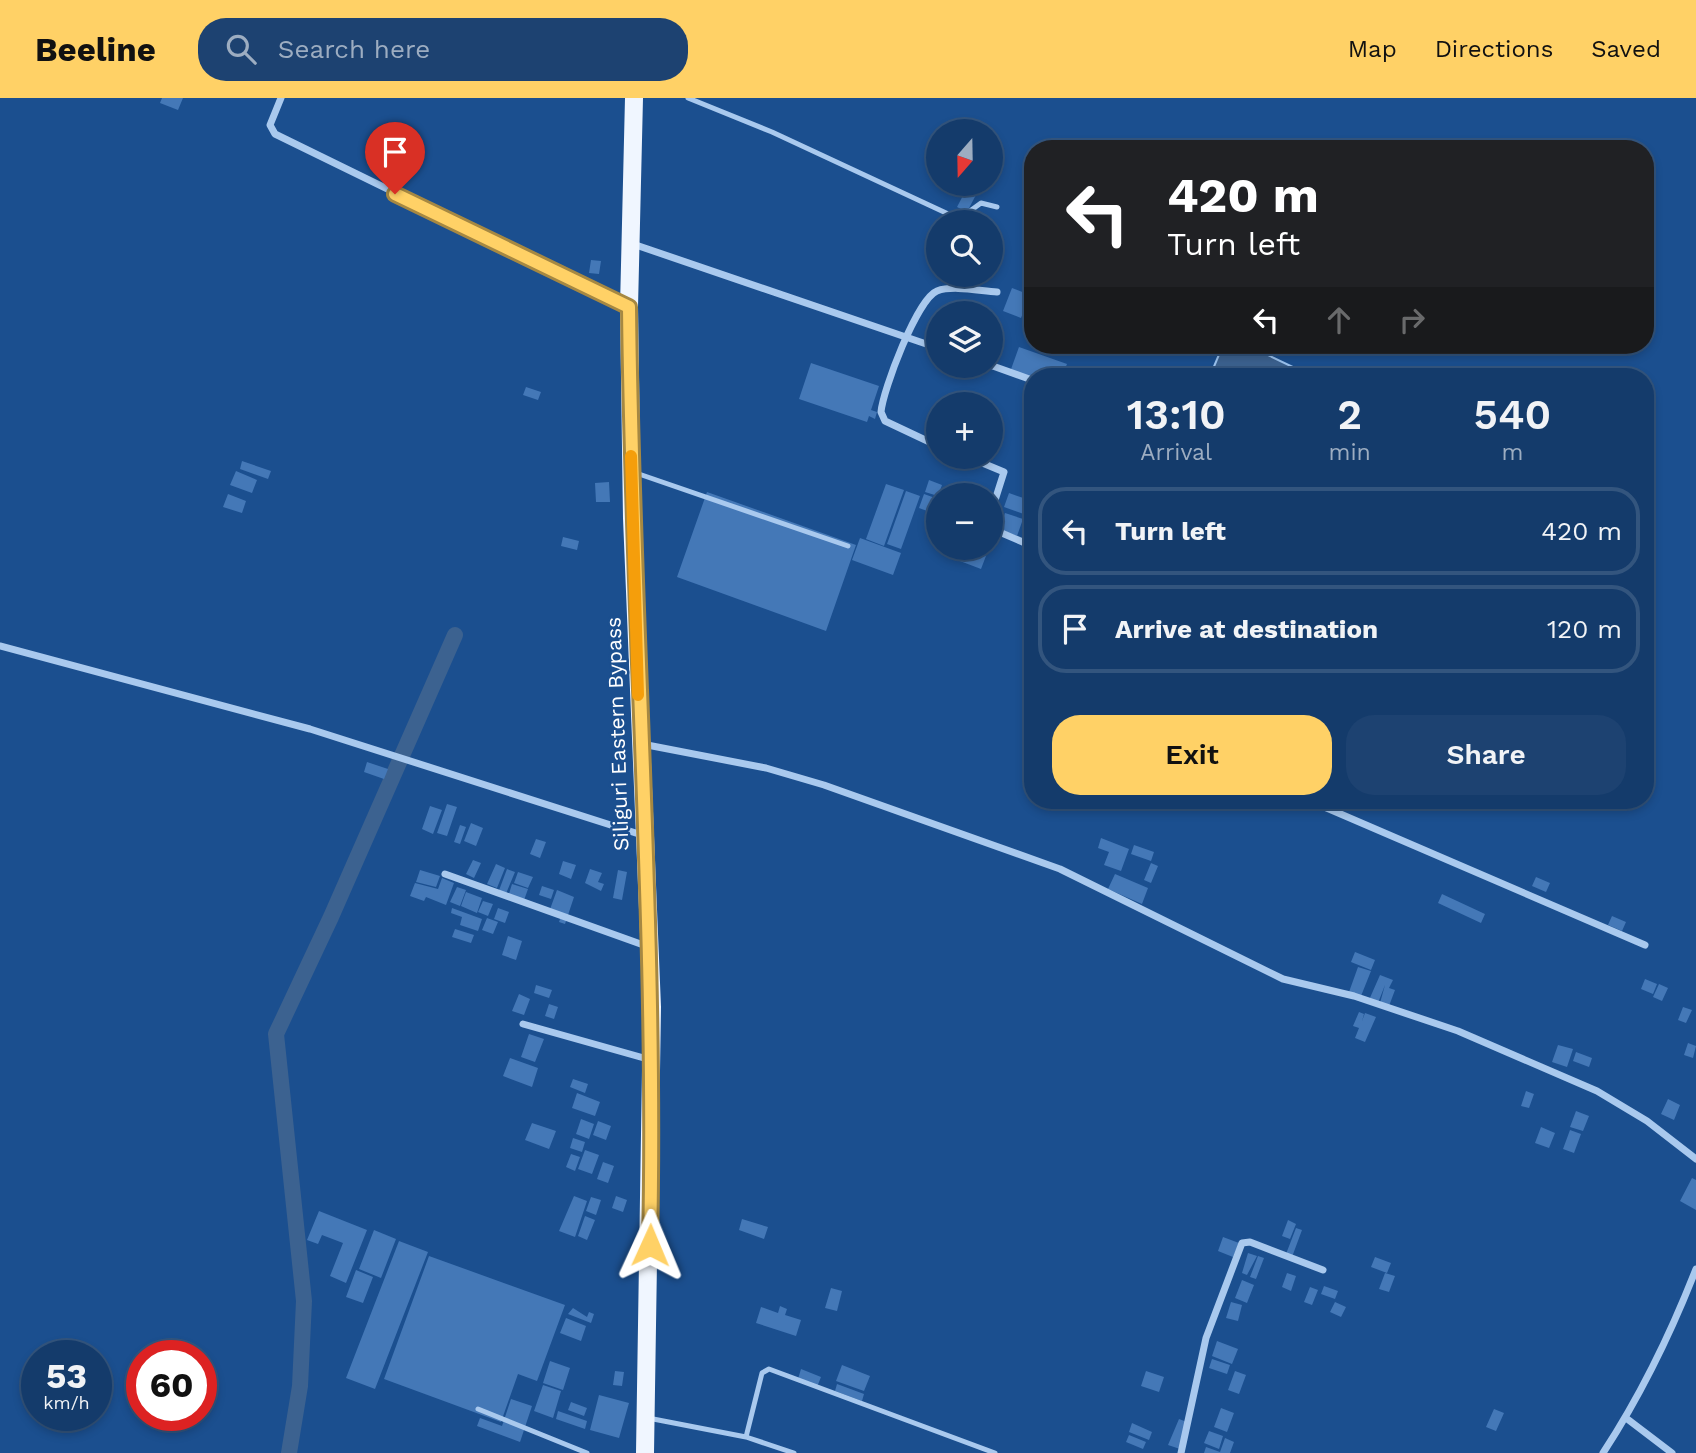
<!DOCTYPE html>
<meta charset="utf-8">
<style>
body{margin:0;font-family:"Work Sans",sans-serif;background:#1d4271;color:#f1f3f6;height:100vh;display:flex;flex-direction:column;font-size:26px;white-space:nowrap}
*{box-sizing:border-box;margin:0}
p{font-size:23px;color:#9dadc1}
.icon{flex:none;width:38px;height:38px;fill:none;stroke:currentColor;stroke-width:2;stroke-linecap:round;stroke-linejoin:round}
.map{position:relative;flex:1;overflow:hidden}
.side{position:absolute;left:1024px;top:270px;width:630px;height:441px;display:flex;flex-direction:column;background:#143b6b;border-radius:28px;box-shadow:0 4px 10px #0003,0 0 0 2px #33557e}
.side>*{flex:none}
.hud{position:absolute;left:1024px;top:42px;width:630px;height:214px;border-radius:28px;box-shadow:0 4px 10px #0003,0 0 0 2px #33557e;background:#202124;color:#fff;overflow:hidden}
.needle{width:46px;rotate:200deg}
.fabs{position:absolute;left:926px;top:21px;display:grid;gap:14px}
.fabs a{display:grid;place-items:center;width:77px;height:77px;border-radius:50%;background:#143b6b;box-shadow:0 4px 10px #0003,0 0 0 2px #33557e;font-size:35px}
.speed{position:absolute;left:21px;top:1242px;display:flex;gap:14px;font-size:35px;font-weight:700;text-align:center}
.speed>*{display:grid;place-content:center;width:91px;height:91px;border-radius:50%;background:#143b6b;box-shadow:0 4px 10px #0003,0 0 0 2px #33557e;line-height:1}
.speed small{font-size:18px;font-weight:400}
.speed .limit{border:10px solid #d22;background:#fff;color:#111}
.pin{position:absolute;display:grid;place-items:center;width:60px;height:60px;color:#fff;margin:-72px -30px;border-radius:50% 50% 50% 0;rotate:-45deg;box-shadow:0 0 7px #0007}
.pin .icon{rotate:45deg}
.me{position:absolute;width:77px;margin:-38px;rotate:1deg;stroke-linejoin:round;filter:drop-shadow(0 0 5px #0008)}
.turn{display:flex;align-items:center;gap:24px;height:147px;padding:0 28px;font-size:32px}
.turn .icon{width:91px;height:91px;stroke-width:2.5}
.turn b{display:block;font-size:49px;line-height:60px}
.lanes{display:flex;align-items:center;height:66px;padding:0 28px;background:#0003;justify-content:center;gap:35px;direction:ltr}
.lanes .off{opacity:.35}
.eta{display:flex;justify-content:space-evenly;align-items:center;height:119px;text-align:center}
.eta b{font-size:42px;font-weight:600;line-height:49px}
.primary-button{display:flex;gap:14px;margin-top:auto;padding:14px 28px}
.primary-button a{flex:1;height:80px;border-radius:28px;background:#ffd166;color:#111;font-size:28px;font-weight:600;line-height:80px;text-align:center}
.primary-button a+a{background:#1d4271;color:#f1f3f6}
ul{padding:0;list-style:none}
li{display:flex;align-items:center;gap:21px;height:88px;margin:0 14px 10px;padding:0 14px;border:4px solid #33557e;border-radius:28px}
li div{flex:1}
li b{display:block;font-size:26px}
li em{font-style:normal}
header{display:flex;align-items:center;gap:42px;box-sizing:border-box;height:98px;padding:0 35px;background:#ffd166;color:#111}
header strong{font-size:33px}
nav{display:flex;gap:38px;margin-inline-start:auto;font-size:24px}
.search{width:490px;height:63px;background:#1d4271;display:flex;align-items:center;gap:18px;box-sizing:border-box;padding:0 24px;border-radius:28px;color:#9dadc1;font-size:26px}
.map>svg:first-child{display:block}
.water{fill:#3c6290;stroke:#9cc4f0;stroke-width:2}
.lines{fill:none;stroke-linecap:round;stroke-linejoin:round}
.canal{stroke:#3c6290;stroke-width:16}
.building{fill:#4478b7}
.service{stroke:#a9c9ee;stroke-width:5}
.minor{stroke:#a9c9ee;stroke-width:7}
.primary{stroke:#f0f6ff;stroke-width:18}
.route-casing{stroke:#a68842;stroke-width:18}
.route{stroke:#ffd166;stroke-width:12}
.slow{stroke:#f59e0b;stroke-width:12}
.labels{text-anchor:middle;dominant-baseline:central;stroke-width:5;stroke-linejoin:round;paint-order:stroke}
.street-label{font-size:21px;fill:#fff;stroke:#1b4f8f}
</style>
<header>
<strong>Beeline</strong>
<div class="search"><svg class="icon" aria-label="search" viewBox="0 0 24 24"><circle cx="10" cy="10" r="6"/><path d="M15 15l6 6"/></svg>Search here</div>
<nav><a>Map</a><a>Directions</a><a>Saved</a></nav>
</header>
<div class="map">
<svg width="1696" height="1355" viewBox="0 0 1696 1355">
<rect width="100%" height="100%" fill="#1b4f8f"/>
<path class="water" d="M1223,247H1247L1297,271L1293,278H1210Z"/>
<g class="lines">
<path class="canal" d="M289,1355L300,1288L304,1203L276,936L331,819L455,537"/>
</g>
<path class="building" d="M162,0H183L178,12L160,5Z
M968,88L978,93L967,114L957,109Z
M591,162L601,163L599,176L589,175Z
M1012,190L1030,197L1021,220L1003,213Z
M1019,249L1067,266L1062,278H1032V282L1010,274Z
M811,265L879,288L871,312L877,314L875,321L869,318L867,324L799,301Z
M526,289L541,294L538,302L523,297Z
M242,363L271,373L268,381L240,371Z
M236,373L257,382L252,395L230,387Z
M929,382L942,387L938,398L925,394Z
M609,384L610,404H596L595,385Z
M886,386L904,392L884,448L866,441Z
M906,393L920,398L901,451L887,446Z
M707,394L856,447L826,533L677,479Z
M1009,395L1032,403V419L1004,409Z
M228,396L246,403L242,415L223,409Z
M924,396L938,401V417L919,410Z
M1005,415L1023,421L1017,438L999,431Z
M563,439L579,443L577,452L561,448Z
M860,440L901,455L893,477L852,462Z
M955,450H970L967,458L976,461L981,450H989L981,471L952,460Z
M367,664L388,671L384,681L364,674Z
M447,706L457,709L447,738L437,735Z
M430,708L442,712L433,736L422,731Z
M471,725L483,730L476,748L464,743Z
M460,727L466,729L460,746L454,744Z
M1101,740L1129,751L1121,773L1104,767L1109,754L1098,750Z
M536,741L546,744L540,760L530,756Z
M1134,747L1154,754L1151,763L1131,756Z
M473,762L481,765L474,780L466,776Z
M563,763L576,767L571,781L559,776Z
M1151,765L1158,768L1151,785L1144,782Z
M496,766L505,770L497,790L487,786Z
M507,771L515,774L505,798L498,795Z
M590,771L602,775L598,784L604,786L601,793L585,785Z
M420,772L440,778L436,789L416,784Z
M618,772L627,774L622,802L613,800Z
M518,774L533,779L528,790L514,785Z
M1115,776L1148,790L1142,806L1108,791Z
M1536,779L1550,785L1546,794L1532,788Z
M442,780L454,785L446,807L426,799L424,803L410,798L415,785L438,791Z
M512,786L528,791L523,805L508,799Z
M542,788L554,792L551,801L539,797Z
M457,789L466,792L460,808L450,804Z
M557,792L574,799L565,826L559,824L561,818L549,814Z
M466,794L482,800L477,815L461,808Z
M1442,796L1485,816L1481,825L1438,805Z
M483,803L493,806L488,818L478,814Z
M452,810L482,821L478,833L460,827L462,819L451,815Z
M498,810L509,814L505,825L494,821Z
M1612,818L1626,824L1622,833L1608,827Z
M487,820L498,824L493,836L482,832Z
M455,831L474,837L471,845L452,839Z
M508,838L522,843L516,862L502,857Z
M1355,854L1375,862L1371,872L1351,864Z
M1358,869L1371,873L1361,898L1349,894Z
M1380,877L1393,882L1389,890L1395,892L1389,908L1380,905L1385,887L1378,905L1369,902Z
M1645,881L1657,886L1653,896L1641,891Z
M1659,886L1668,890L1662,903L1653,899Z
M536,887L552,892L549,900L534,895Z
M519,896L530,901L524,917L512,913Z
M549,906L558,909L554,921L545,918Z
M1683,909L1692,912L1686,925L1678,922Z
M1359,914L1364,916L1362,923L1365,915L1376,919L1365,944L1355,940L1359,930L1353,928Z
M529,936L544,941L535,964L521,959Z
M1688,945L1696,948L1693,960L1684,957Z
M1558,947L1573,951L1567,969L1552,964Z
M1576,954L1592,960L1589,969L1573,963Z
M510,960L538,970L532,989L503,978Z
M573,981L588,986L585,995L570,989Z
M1526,993L1534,996L1529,1010L1521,1008Z
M577,995L600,1004L595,1018L572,1010Z
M1668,1001L1680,1007L1674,1022L1661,1016Z
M1576,1013L1589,1018L1583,1033L1570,1029Z
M581,1021L594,1026L589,1041L576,1036Z
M598,1023L611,1028L606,1042L593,1037Z
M532,1025L556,1033L549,1051L525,1042Z
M1541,1029L1555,1035L1549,1050L1535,1045Z
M1570,1032L1581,1036L1574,1055L1563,1051Z
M573,1040L585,1044L582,1054L570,1050Z
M585,1052L599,1057L592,1076L578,1071Z
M571,1056L580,1059L575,1073L566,1069Z
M603,1064L614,1068L608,1085L597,1081Z
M1692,1080L1696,1082V1112L1680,1103Z
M574,1098L587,1103L575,1139L559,1133Z
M616,1098L627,1102L623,1114L612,1110Z
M591,1099L601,1102L596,1117L586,1113Z
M319,1113L367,1132L346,1185L330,1178L343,1145L322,1137L318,1146L307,1142Z
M585,1118L595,1122L587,1142L578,1138Z
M742,1121L768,1129L764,1141L739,1132Z
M1288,1122L1296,1126L1290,1141L1282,1138Z
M1296,1130L1302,1132L1292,1159L1286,1156Z
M374,1132L396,1141L381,1180L359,1171Z
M1223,1139L1239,1145L1233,1159L1218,1153Z
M399,1143L428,1154L375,1291L346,1280Z
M1248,1155L1257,1158L1247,1177L1242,1175Z
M429,1158L565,1207L537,1283L518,1276L501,1324L384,1281Z
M1258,1158L1264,1160L1256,1181L1250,1179Z
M1375,1159L1391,1165L1387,1175L1371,1169Z
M356,1172L373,1179L363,1205L346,1199Z
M1287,1175L1296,1178L1291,1193L1282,1189Z
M1385,1175L1395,1178L1389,1194L1379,1191Z
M1242,1182L1254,1187L1247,1205L1235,1200Z
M1324,1188L1338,1193L1335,1201L1321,1196Z
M1310,1189L1318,1192L1312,1207L1304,1204Z
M831,1190L842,1193L837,1213L825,1210Z
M1231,1204L1242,1207L1238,1223L1226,1220Z
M1335,1204L1346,1209L1341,1219L1330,1214Z
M780,1208L787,1211L785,1217L801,1222L796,1238L756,1225L761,1209L778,1215Z
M573,1210L587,1219L589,1214L594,1216L591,1225L568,1216Z
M566,1220L586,1228L581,1243L560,1235Z
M1217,1243L1238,1251L1232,1266L1212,1258Z
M1212,1261L1230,1267L1227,1276L1209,1270Z
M550,1263L570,1270L563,1292L543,1285Z
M842,1267L870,1278L864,1293L836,1283Z
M801,1271L821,1279L817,1289L798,1281Z
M615,1273L624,1274L622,1288L613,1287Z
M1146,1273L1164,1279L1159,1294L1141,1288Z
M1235,1273L1246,1277L1239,1296L1228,1292Z
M837,1286L864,1296L862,1303L835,1293Z
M543,1287L561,1293L553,1320L534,1313Z
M599,1297L629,1305L619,1340L590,1332Z
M511,1301L532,1308L520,1344L477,1328L480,1320L502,1328Z
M571,1304L587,1310L584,1318L568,1312Z
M1221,1310L1234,1315L1227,1334L1214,1329Z
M1494,1311L1504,1315L1496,1333L1486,1329Z
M558,1313L587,1323L585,1331L556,1321Z
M1179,1321L1187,1324L1180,1351L1168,1347Z
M1132,1325L1152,1334L1149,1342L1129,1334Z
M1209,1333L1223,1338L1219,1351L1204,1345Z
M1129,1337L1146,1344L1143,1351L1126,1344Z
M1225,1340L1234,1344L1230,1355H1204L1206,1349L1220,1354Z"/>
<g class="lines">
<path class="service" d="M688,0L772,34L959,121L981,105L997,109
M636,375L848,448
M478,1311L587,1355
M648,1320L746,1339L794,1355
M746,1339L762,1275L769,1271L995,1355"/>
<path class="minor" d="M281,0L270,27L275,36L629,209
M630,145L938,250
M990,267L1032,282
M938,348L885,323L881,314C883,292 917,201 937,193C953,187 980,193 997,194
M968,359L1004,374L990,418
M990,430L1032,448
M0,548L310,631L642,737
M642,646L766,670L824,687L1060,771L1283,881L1354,898L1458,933L1597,993L1647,1023L1696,1061
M1308,702L1645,847
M445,776L649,849
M523,926L651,962
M1626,1320L1672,1355
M1181,1355L1206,1240L1242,1145L1250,1144L1323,1172
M1603,1355C1641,1297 1671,1235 1696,1171"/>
<path class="primary" d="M634,0L629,209L632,420L652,909L645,1355"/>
</g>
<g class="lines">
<g class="route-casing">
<path id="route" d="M395,96L629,209C632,522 657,834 650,1147"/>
</g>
<use href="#route" class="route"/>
<path class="slow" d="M631,358L638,597"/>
</g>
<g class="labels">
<g class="street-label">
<text transform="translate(617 636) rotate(-92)">Siliguri Eastern Bypass</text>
</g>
</g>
</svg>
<div class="fabs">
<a><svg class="needle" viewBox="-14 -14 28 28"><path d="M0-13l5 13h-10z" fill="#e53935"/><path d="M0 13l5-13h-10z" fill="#9dadc1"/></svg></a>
<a><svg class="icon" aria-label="search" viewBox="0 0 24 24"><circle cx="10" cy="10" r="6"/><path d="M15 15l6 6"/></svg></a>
<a><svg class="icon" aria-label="layers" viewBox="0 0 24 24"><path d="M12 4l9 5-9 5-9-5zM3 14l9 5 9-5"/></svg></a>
<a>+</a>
<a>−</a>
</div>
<div class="speed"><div>53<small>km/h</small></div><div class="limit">60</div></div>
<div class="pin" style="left:395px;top:96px;background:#d93025"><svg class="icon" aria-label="arrive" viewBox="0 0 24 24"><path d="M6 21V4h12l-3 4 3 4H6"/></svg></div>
<svg class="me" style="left:650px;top:1147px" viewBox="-20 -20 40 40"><path d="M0-17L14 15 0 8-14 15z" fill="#ffd166" stroke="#fff" stroke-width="4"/></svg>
<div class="hud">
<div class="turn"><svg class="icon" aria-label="left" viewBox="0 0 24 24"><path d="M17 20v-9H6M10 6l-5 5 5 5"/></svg><div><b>420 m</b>Turn left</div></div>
<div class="lanes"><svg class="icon" aria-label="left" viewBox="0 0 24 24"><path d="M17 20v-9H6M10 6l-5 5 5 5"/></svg><svg class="icon off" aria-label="ahead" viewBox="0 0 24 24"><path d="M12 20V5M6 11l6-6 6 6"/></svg><svg class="icon off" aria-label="right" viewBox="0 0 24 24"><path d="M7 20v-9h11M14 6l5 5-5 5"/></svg></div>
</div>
<section class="side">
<div class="eta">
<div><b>13:10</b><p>Arrival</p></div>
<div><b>2</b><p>min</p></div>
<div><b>540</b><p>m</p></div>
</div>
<ul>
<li><svg class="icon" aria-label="left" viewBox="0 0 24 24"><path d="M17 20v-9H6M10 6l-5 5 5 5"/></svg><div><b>Turn left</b></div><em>420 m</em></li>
<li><svg class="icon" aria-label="arrive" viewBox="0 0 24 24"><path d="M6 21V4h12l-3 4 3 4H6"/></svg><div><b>Arrive at destination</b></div><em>120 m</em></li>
</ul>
<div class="primary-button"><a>Exit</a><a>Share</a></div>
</section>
</div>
